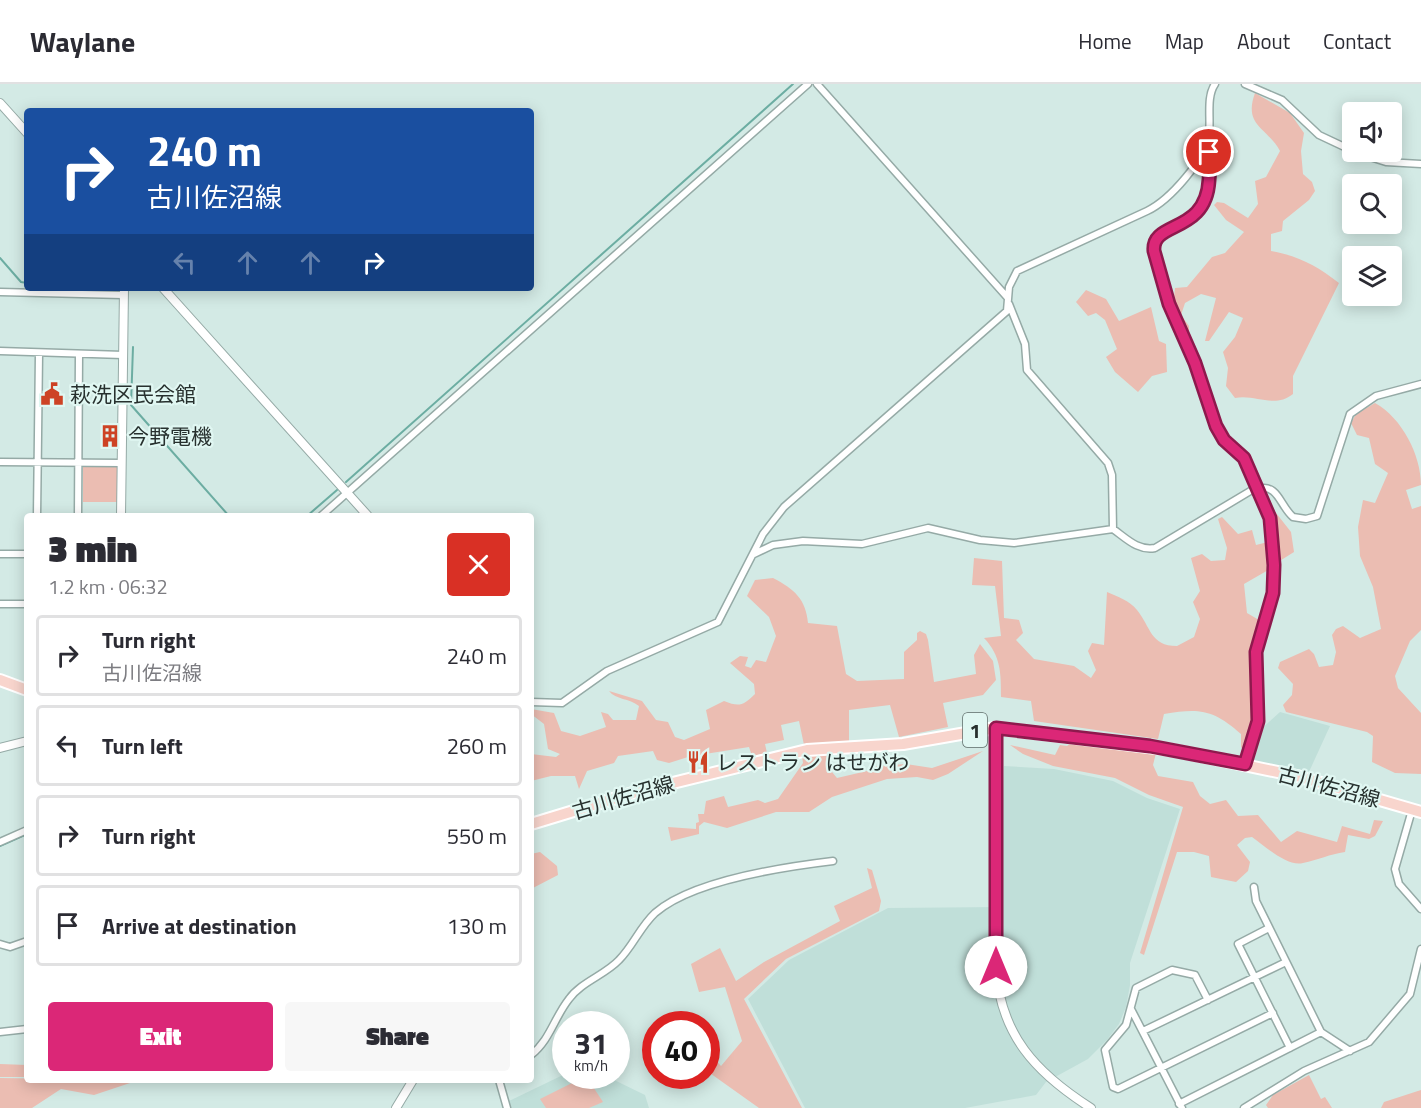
<!DOCTYPE html>
<meta charset="utf-8">
<style>
body{margin:0;font-family:"Titillium Web","Noto Sans JP",sans-serif;background:#f7f7f7;color:#2b2b33;height:100vh;display:flex;flex-direction:column;font-size:22px;white-space:nowrap}
*{box-sizing:border-box;margin:0}
p{font-size:20px;color:#7c7c81}
.icon{flex:none;width:33px;height:33px;fill:none;stroke:currentColor;stroke-width:2;stroke-linecap:round;stroke-linejoin:round}
.map{position:relative;flex:1;overflow:hidden}
.drawer{position:absolute;left:24px;top:429px;width:510px;height:570px;display:flex;flex-direction:column;background:#fff;border-radius:6px;box-shadow:0 3px 15px #0003}
.drawer>*{flex:none}
.guide{position:absolute;left:24px;top:24px;width:510px;height:183px;border-radius:6px;box-shadow:0 3px 15px #0003;background:#1a4fa0;color:#fff;overflow:hidden}
.tools{position:absolute;left:1342px;top:18px;display:grid;gap:12px}
.tools a{display:grid;place-items:center;width:60px;height:60px;border-radius:6px;background:#fff;box-shadow:0 3px 15px #0003;font-size:30px}
.speed{position:absolute;left:552px;top:927px;display:flex;gap:12px;font-size:30px;font-weight:700;text-align:center}
.speed>*{display:grid;place-content:center;width:78px;height:78px;border-radius:50%;background:#fff;box-shadow:0 3px 15px #0003;line-height:1}
.speed small{font-size:15px;font-weight:400}
.speed .limit{border:9px solid #d22;background:#fff;color:#111}
.pin{position:absolute;display:grid;place-items:center;width:51px;height:51px;color:#fff;margin:-26px;border:3px solid #fff;border-radius:50%;box-shadow:0 2px 6px #0007}
.me{position:absolute;width:66px;margin:-33px;rotate:0deg;stroke-linejoin:round;filter:drop-shadow(0 0 4px #0008)}
.turn{display:flex;align-items:center;gap:21px;height:126px;padding:0 24px;font-size:27px}
.turn .icon{width:78px;height:78px;stroke-width:2.5}
.turn b{display:block;font-size:42px;line-height:51px}
.lanes{display:flex;align-items:center;height:57px;padding:0 24px;background:#0003;justify-content:center;gap:30px;direction:ltr}
.lanes .off{opacity:.35}
.round{display:grid;place-items:center;flex:none;width:63px;height:63px;border-radius:6px;background:#f7f7f7}
.head{display:flex;align-items:center;justify-content:space-between;height:102px;padding:0 24px}
h1{font-size:36px;font-weight:800;line-height:45px}
.action{display:flex;gap:12px;margin-top:auto;padding:12px 24px}
.action a{flex:1;height:69px;border-radius:6px;background:#db2777;color:#fff;font-size:24px;font-weight:800;line-height:69px;text-align:center}
.action a+a{background:#f7f7f7;color:#2b2b33}
ul{padding:0;list-style:none}
li{display:flex;align-items:center;gap:18px;height:81px;margin:0 12px 9px;padding:0 12px;border:3px solid #e1e1e2;border-radius:6px}
li div{flex:1}
li b{display:block;font-size:22px}
li em{font-style:normal}
header{display:flex;align-items:center;gap:36px;box-sizing:border-box;height:84px;padding:0 30px;background:#fff;border-bottom:2px solid #e1e1e2}
header strong{font-size:28px}
nav{display:flex;gap:33px;margin-inline-start:auto;font-size:21px}
.map>svg:first-child{display:block}
.built{fill:#c0dfd9}
.green{fill:#ebbdb2}
.lines{fill:none;stroke-linecap:round;stroke-linejoin:round}
.stream{stroke:#6cada2;stroke-width:2}
.minor-casing{stroke:#95aaa6;stroke-width:9}
.tertiary-casing{stroke:#95aaa6;stroke-width:10}
.primary-casing{stroke:#fff;stroke-width:14}
.minor{stroke:#fff;stroke-width:6}
.tertiary{stroke:#fff;stroke-width:8}
.primary{stroke:#f8d5cd;stroke-width:10}
.route-casing{stroke:#8e194d;stroke-width:15}
.route{stroke:#db2777;stroke-width:10}
.labels{text-anchor:middle;dominant-baseline:central;stroke-width:4.5;stroke-linejoin:round;paint-order:stroke}
.shield{fill:#e0f7f2;stroke:#5e6c69;stroke-width:1.5}
.shield-label{font-size:20px;font-weight:bold;fill:#27302e}
.poi-label{font-size:21px;fill:#27302e;stroke:#e0f7f2;text-anchor:start}
.street-label{font-size:21px;fill:#27302e;stroke:#e0f7f2}
</style>
<header>
<strong>Waylane</strong>
<nav><a>Home</a><a>Map</a><a>About</a><a>Contact</a></nav>
</header>
<div class="map">
<svg width="1421" height="1024" viewBox="0 0 1421 1024">
<rect width="100%" height="100%" fill="#d3eae5"/>
<path class="built" d="M1280,628L1330,642L1308,690L1251,676L1259,647Z
M1004,682L1054,685L1113,697L1147,714L1180,725L1130,879V901L1126,923L1119,940L1107,956L1088,975L1046,998L1036,1011L965,1024H805L748,915L789,876L888,824L1000,823Z
M565,990L606,992L645,1011L649,1024H509L507,1018Z"/>
<path class="green" d="M1255,9L1290,29L1304,49L1301,67L1303,90L1312,98L1315,107L1309,116L1283,137L1282,147L1271,150V167C1299,172 1317,182 1339,199L1293,292V310C1274,325 1256,310 1235,314L1226,302L1228,284L1223,268L1235,253L1243,234L1229,228L1209,257H1205L1216,214L1201,210L1185,219L1181,231L1189,242V258L1173,223L1175,204L1187,203L1212,173L1225,169L1244,148L1226,136L1214,121L1217,118L1224,119L1248,134L1258,120L1255,97L1266,93L1280,67C1267,43 1243,42 1255,9Z
M1086,206L1106,215L1119,237L1151,223L1159,257L1166,260L1167,288L1152,292L1138,308L1115,288L1106,273L1117,265L1105,236L1096,229L1088,232L1076,218Z
M1375,319C1402,334 1421,371 1421,401L1406,406L1412,425L1421,422V546L1410,557L1395,592L1398,604L1421,629V690L1395,689L1372,678L1373,652L1367,648L1286,628L1283,621L1292,611L1293,600L1278,584L1280,578L1309,565L1314,570L1319,583L1333,581L1336,568L1332,551L1336,545L1343,542L1360,554L1381,545L1373,503L1360,472L1358,443L1363,416L1375,419L1388,389L1375,380L1369,354L1357,351L1351,339L1356,330Z
M86,379H115L119,383L118,418H83V382Z
M1269,420L1291,448L1294,468L1278,478L1276,446Z
M1222,433L1238,450L1252,446L1256,461L1268,458L1270,485L1244,500L1247,529L1259,536L1252,567L1255,621L1246,661L1241,664V650C1213,625 1199,624 1164,630L1158,655L1034,637L1031,617L1001,613C1001,589 1001,572 984,554L1001,552L995,502L972,501L974,474L1002,477L1004,534L1019,536L1023,549L1016,556L1034,575L1074,582L1091,594L1096,586L1088,567L1092,559L1104,561L1107,508C1118,513 1129,516 1137,526C1151,543 1150,562 1177,562L1194,553L1200,535L1193,518L1200,507L1191,474L1202,470L1211,477L1225,476L1227,464L1218,435Z
M773,494C794,505 806,515 808,539L837,542L846,590L857,597L904,595V568L917,556V549L920,547L926,550L928,556L934,598L976,590L974,571L980,560L993,577L996,596L983,611L943,619L948,643L899,653L890,621L849,626V657L804,661L799,637L781,641L784,656L765,660L767,669L752,672L749,663L705,670L703,673L689,676L688,673L669,679L657,676L653,667L618,672L614,679L587,687L579,705L575,692H551L531,697V670L556,673L560,670L548,665L544,640L531,630V625L554,629L561,647L580,652L606,643L601,628L608,630L613,636H636L639,622C629,614 616,616 609,607L642,617L656,636L668,638L675,653L684,656L710,645L706,626L724,617C739,623 743,622 755,610L754,600L730,579L740,572L748,573L745,582L751,584L756,576L766,578L776,552L769,533L747,512L755,496Z
M1074,657L1156,669L1153,681L1158,692L1193,698L1200,712L1210,720L1226,716L1238,732L1258,731L1281,758L1297,747L1337,758L1342,742L1370,750L1374,736L1383,737L1375,752L1369,755L1348,751L1345,768C1330,770 1318,776 1303,779C1287,783 1265,762 1252,753L1245,754L1237,761L1250,778L1248,787L1236,798L1211,793L1209,772L1194,768H1177L1144,871L1140,869L1183,723L1149,711L1115,694L1053,682L1023,670L1010,661L1055,671L1060,661L1067,662Z
M983,667L948,690L933,696L917,693L887,695L832,713L809,728H776L727,744L704,738L699,742V750L671,757L668,743L696,745V739L699,738L698,730H704L706,717L724,712L728,723L758,716L765,719L778,715L803,679L802,672L831,669L832,688L837,694L867,687L877,682L906,680L932,684Z
M540,768L557,782L558,791L531,805V770Z
M867,784L872,786L881,817L879,827L786,875L744,915L802,1024H759L707,987V966L721,982L742,957L725,903L699,908L691,880L720,864L736,897L764,878L840,837L834,822L872,804Z
M0,980L27,981V993H0Z
M1309,991L1321,1015L1325,1013L1332,1024H1268L1266,1021L1273,1011Z
M586,992L603,1018L589,1024H546L540,1015Z
M0,994L139,996L94,1011L61,1005L32,1024H0Z
M1421,1006V1024H1381L1384,1018Z"/>
<g class="lines">
<path class="stream" d="M0,174L21,198L27,199
M133,263L131,321L229,432
M346,398L793,0
M307,432L337,406
M0,762L27,750"/>
<g class="minor-casing">
<path id="minor" d="M817,0L1007,213
M1245,0L1282,16L1319,51L1353,67
M1206,64C1212,72 1210,81 1209,91C1208,106 1207,119 1196,130C1183,144 1152,142 1153,167L1169,220L1195,279L1216,342L1224,356L1244,374L1270,434L1274,481L1273,509L1256,568L1258,637L1245,680
M1354,68L1386,78L1421,80
M0,208L123,211
M1009,220L1025,260L1027,286L1108,379L1112,391L1113,445
M0,267L123,271
M0,378L121,379
M1258,405C1278,399 1280,422 1293,433L1306,435L1317,432L1350,330L1376,312L1421,300
M37,432L39,270
M78,432L79,270
M321,432L808,0
M0,470H27
M754,470L773,461L803,457L862,460L928,444L980,456L1014,459L1113,445C1127,455 1138,467 1155,464L1257,403
M0,520H27
M531,618L562,619L607,587L718,538L763,450L784,423L1007,227L1009,203L1017,187L1147,127C1170,116 1206,75 1209,50C1211,34 1206,13 1215,0
M1412,726L1395,785L1399,800L1421,825
M0,758L27,746
M1254,803L1256,817L1321,948L1350,967
M1269,844L1238,860L1290,964
M0,860L10,863L27,857
M1208,916L1195,891L1172,886L1136,904L1126,941L1105,966L1113,1003L1118,1005L1273,929
M1131,925L1182,1024
M1143,947L1286,878
M0,948L27,945
M531,971C550,956 554,934 569,915C581,898 605,891 619,876C633,862 640,843 655,829C693,796 783,783 833,777
M499,996L507,1024
M1179,1020L1321,948
M1244,1024L1304,987L1369,958L1410,910L1421,865"/>
</g>
<g class="tertiary-casing">
<path id="tertiary" d="M0,19L27,49
M163,204L368,432
M121,432L124,204
M995,644L996,883C1000,951 1036,989 1091,1024
M0,664L27,657
M396,1024L413,996"/>
</g>
<g class="primary-casing">
<path id="primary" d="M0,596L27,606
M531,740L636,708L807,666L903,660L995,644L1172,666L1297,692L1421,728"/>
</g>
<use href="#minor" class="minor"/>
<use href="#tertiary" class="tertiary"/>
<use href="#primary" class="primary"/>
</g>
<g class="lines">
<g class="route-casing">
<path id="route" d="M996,883V644L1150,662L1245,680L1258,637L1256,568L1273,509L1274,481L1270,434L1244,374L1224,356L1216,342L1195,279L1169,220L1154,167C1151,136 1206,151 1209,96C1210,86 1211,77 1209,68"/>
</g>
<use href="#route" class="route"/>
</g>
<defs>
<g id="civic-bare" transform="scale(1.8)"><path d="M-.6-6.5H3V-4.5H.6V-3L4-1V1h2V6H-6V1h2V-1L-.6-3ZM-1.2 2.5V6h2.4V2.5Z" fill="#cd4325" stroke="#e0f7f2" stroke-width="2.5" paint-order="stroke"/></g>
<g id="building-bare" transform="scale(1.8)"><path d="M-4-6H4V6H1V3H-1V6H-4ZM-2.5-4.3h1.7v1.8h-1.7ZM.8-4.3h1.7v1.8H.8ZM-2.5-1h1.7V.8h-1.7ZM.8-1h1.7V.8H.8Z" fill="#cd4325" stroke="#e0f7f2" stroke-width="2.5" paint-order="stroke"/></g>
<g id="restaurant-bare" transform="scale(1.8)"><path d="M-5-6h1v4h1v-4h1v4h1v-4h1v5L-1.5 .5V6h-2V.5L-5-1ZM5-6V6H3V1.5H1.5Q1.5-4 5-6Z" fill="#cd4325" stroke="#e0f7f2" stroke-width="2.5" paint-order="stroke"/></g>
</defs>
<g fill-rule="evenodd">
<use href="#civic-bare" x="52" y="310"/>
<use href="#building-bare" x="110" y="352"/>
<use href="#restaurant-bare" x="698" y="678"/>
</g>
<g class="labels">
<rect class="shield" x="963" y="629" width="24" height="34" rx="4.5"/>
<g class="shield-label">
<text x="975" y="646">1</text>
</g>
<g class="poi-label">
<text x="70" y="310">萩洗区民会館</text>
<text x="128" y="352">今野電機</text>
<text x="716" y="678">レストラン はせがわ</text>
</g>
<g class="street-label">
<text transform="translate(1329 702) rotate(15)">古川佐沼線</text>
<text transform="translate(623 713) rotate(-16)">古川佐沼線</text>
</g>
</g>
</svg>
<div class="tools">
<a><svg class="icon" aria-label="sound" viewBox="0 0 24 24"><path d="M4 9h4l5-4v14l-5-4H4zM17 9q2 3 0 6"/></svg></a>
<a><svg class="icon" aria-label="search" viewBox="0 0 24 24"><circle cx="10" cy="10" r="6"/><path d="M15 15l6 6"/></svg></a>
<a><svg class="icon" aria-label="layers" viewBox="0 0 24 24"><path d="M12 4l9 5-9 5-9-5zM3 14l9 5 9-5"/></svg></a>
</div>
<div class="speed"><div>31<small>km/h</small></div><div class="limit">40</div></div>
<div class="pin" style="left:1209px;top:68px;background:#d93025"><svg class="icon" aria-label="arrive" viewBox="0 0 24 24"><path d="M6 21V4h12l-3 4 3 4H6"/></svg></div>
<svg class="me" style="left:996px;top:883px" viewBox="-20 -20 40 40"><circle r="19" fill="#fff"/><path d="M0-13L10 11 0 6-10 11z" fill="#db2777"/></svg>
<div class="guide">
<div class="turn"><svg class="icon" aria-label="right" viewBox="0 0 24 24"><path d="M7 20v-9h11M14 6l5 5-5 5"/></svg><div><b>240 m</b>古川佐沼線</div></div>
<div class="lanes"><svg class="icon off" aria-label="left" viewBox="0 0 24 24"><path d="M17 20v-9H6M10 6l-5 5 5 5"/></svg><svg class="icon off" aria-label="ahead" viewBox="0 0 24 24"><path d="M12 20V5M6 11l6-6 6 6"/></svg><svg class="icon off" aria-label="ahead" viewBox="0 0 24 24"><path d="M12 20V5M6 11l6-6 6 6"/></svg><svg class="icon" aria-label="right" viewBox="0 0 24 24"><path d="M7 20v-9h11M14 6l5 5-5 5"/></svg></div>
</div>
<section class="drawer">
<div class="head"><div><h1>3 min</h1><p>1.2 km · 06:32</p></div><a class="round" style="background:#d93025;color:#fff"><svg class="icon" aria-label="close" viewBox="0 0 24 24"><path d="M6 6l12 12M18 6L6 18"/></svg></a></div>
<ul>
<li><svg class="icon" aria-label="right" viewBox="0 0 24 24"><path d="M7 20v-9h11M14 6l5 5-5 5"/></svg><div><b>Turn right</b><p>古川佐沼線</p></div><em>240 m</em></li>
<li><svg class="icon" aria-label="left" viewBox="0 0 24 24"><path d="M17 20v-9H6M10 6l-5 5 5 5"/></svg><div><b>Turn left</b></div><em>260 m</em></li>
<li><svg class="icon" aria-label="right" viewBox="0 0 24 24"><path d="M7 20v-9h11M14 6l5 5-5 5"/></svg><div><b>Turn right</b></div><em>550 m</em></li>
<li><svg class="icon" aria-label="arrive" viewBox="0 0 24 24"><path d="M6 21V4h12l-3 4 3 4H6"/></svg><div><b>Arrive at destination</b></div><em>130 m</em></li>
</ul>
<div class="action"><a>Exit</a><a>Share</a></div>
</section>
</div>
